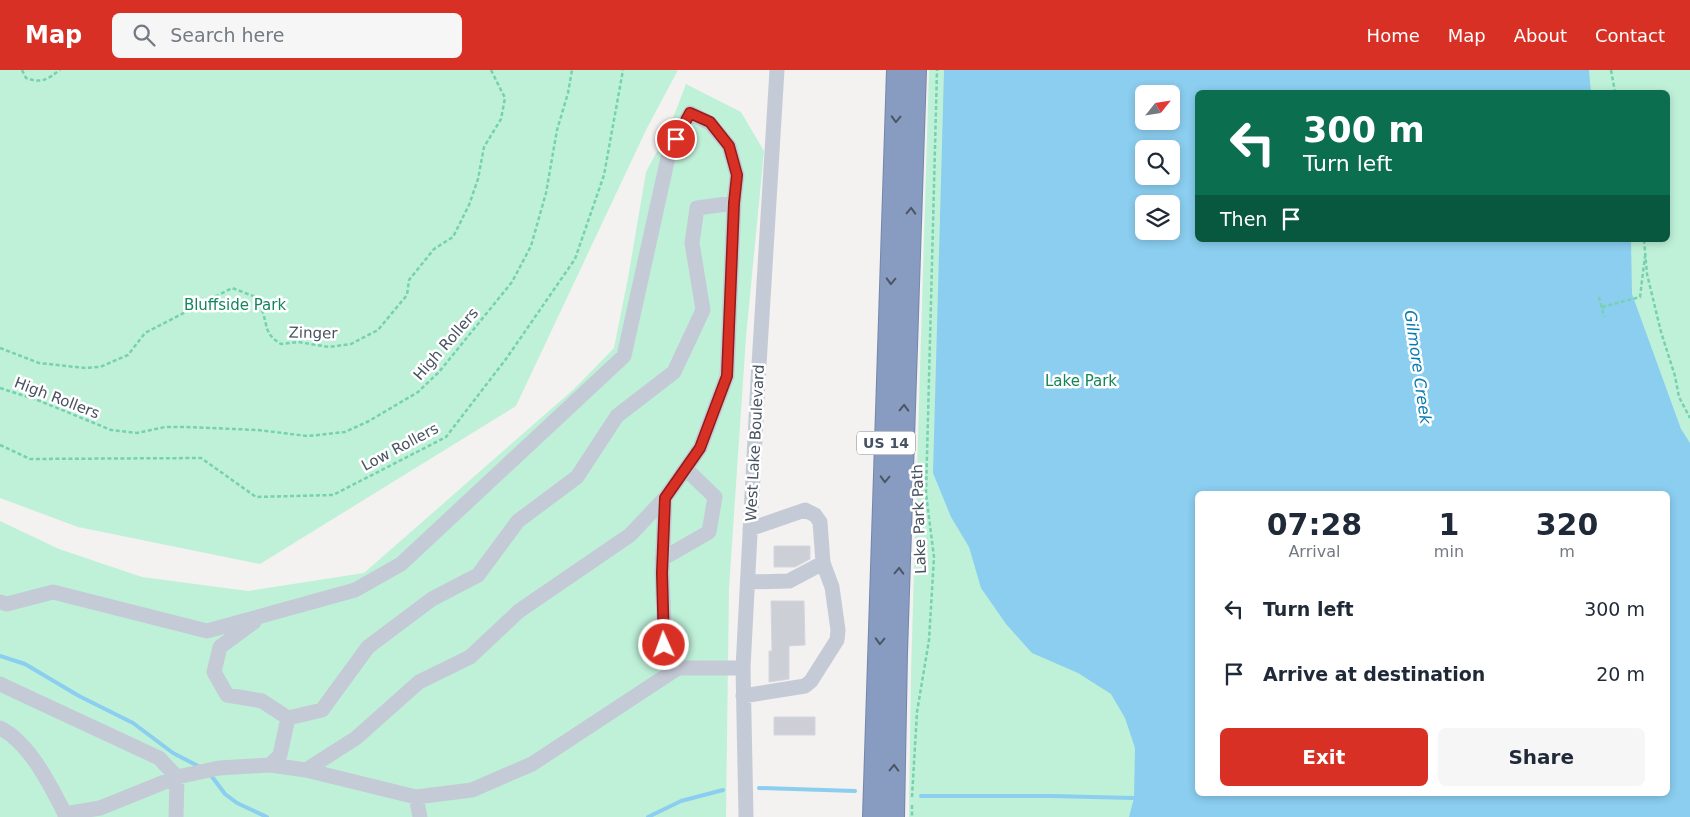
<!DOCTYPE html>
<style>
body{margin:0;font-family:"DejaVu Sans",sans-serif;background:#f6f6f7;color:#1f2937;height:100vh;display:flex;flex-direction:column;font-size:19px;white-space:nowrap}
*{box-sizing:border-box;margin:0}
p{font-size:16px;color:#747a83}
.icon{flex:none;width:28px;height:28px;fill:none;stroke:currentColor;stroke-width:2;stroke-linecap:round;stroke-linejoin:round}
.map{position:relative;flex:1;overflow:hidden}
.side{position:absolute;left:1195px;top:421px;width:475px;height:305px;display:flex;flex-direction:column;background:#fff;border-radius:8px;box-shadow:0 2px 8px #0003}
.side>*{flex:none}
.guide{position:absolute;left:1195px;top:20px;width:475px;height:152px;border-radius:8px;box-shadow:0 2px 8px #0003;background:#0b6e4f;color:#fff;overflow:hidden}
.needle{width:32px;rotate:60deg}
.controls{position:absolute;left:1135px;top:15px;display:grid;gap:10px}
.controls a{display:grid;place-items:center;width:45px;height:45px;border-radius:8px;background:#fff;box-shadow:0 2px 8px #0003;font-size:25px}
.pin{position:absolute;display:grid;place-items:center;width:42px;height:42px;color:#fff;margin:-21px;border:2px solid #fff;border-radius:50%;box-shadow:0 1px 5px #0007}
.me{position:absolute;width:55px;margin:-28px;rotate:358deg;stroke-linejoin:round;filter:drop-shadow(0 0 4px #0008)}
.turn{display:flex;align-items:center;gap:18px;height:105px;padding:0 25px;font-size:22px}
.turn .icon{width:65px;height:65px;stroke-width:2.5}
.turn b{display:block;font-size:35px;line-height:42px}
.then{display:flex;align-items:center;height:48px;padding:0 25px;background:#0003;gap:10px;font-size:19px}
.eta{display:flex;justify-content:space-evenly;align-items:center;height:85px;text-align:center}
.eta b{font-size:30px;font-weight:600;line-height:35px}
.cta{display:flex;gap:10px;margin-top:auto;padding:10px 25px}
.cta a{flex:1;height:58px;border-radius:8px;background:#d93025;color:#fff;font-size:20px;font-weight:600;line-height:58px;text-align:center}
.cta a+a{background:#f6f6f7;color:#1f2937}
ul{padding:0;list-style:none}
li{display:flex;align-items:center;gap:15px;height:65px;padding:0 25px}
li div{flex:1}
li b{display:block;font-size:19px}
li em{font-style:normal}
header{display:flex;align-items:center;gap:30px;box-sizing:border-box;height:70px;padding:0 25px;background:#d93025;color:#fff}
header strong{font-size:24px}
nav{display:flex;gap:28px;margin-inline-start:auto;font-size:18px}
.search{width:350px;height:45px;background:#f6f6f7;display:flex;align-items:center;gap:12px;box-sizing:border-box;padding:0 18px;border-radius:8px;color:#747a83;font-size:19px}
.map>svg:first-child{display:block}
.green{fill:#bff1d9;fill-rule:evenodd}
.water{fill:#8bcef0;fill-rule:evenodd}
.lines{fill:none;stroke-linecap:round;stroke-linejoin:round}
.stream{stroke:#8bcef0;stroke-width:4}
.building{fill:#cdcfd7;stroke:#d5d6dd}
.highway-casing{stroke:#7387ad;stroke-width:24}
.path{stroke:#76d1af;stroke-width:2.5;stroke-dasharray:4 2.5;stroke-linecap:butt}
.minor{stroke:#c5cbd6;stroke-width:15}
.highway{stroke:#889cc1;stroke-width:22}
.oneway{stroke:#4b5665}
.route-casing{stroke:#8d1f18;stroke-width:12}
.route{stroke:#d93025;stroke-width:9}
.labels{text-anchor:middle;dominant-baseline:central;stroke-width:5;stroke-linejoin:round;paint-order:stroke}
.shield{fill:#fff;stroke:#7f8690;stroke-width:1}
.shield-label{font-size:14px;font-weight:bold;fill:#485260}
.park-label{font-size:15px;fill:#14855b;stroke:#fff}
.street-label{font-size:15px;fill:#485260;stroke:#fff}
.water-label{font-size:16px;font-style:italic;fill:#077ab3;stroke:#fff}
</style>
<header>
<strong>Map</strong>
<div class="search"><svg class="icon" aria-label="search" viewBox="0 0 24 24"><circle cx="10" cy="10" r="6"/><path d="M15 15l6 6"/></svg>Search here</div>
<nav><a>Home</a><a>Map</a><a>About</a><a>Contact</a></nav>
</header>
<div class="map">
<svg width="1690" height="747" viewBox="0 0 1690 747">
<rect width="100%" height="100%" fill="#f4f1f1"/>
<path class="green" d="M0,0H678L647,58L516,336L260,494L78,457L0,428Z
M929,0H1690V747H909L911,602ZM1198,22H1668V170H1198ZM1144,24H1171V51H1144ZM1144,79H1171V106H1144ZM1144,134H1171V161H1144ZM1198,424H1668V724H1198Z
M686,14L741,42L764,81L746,267L729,518L726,747H0V451L59,479L142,507L248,521L364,503L574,319L614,278L628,208L646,102L668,61Z"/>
<path class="water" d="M944,0H1589L1591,22H1198V170H1631L1632,224L1681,359L1690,373V747H1129L1134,728L1135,678L1125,648L1111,624L1078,603L1032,583L1006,554L981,518L969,477L951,447L933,403ZM1144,24H1171V51H1144ZM1144,79H1171V106H1144ZM1144,134H1171V161H1144ZM1198,424H1668V724H1198Z"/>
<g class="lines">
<path class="stream" d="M0,586L25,594L79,626L133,653L173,683L200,697
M210,704L225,724L237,733L267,747
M759,718L855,721
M921,726H1051L1134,728
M648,747L681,731L723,720"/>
</g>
<path class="building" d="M774,476H810V489L795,497H774Z
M771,531H804L805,575L789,576V609L769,612V581H772Z
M774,647H815V665H774Z"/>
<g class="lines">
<g class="highway-casing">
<path id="highway" d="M874,747L898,0
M893,747L896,583L915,0"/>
</g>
<path class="path" d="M22,0L26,8C43,14 47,9 60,0
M1611,0L1615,22
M1644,170L1647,204L1661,262L1675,306L1679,327L1690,348
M1599,227L1604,247
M1602,237L1640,227L1645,186
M0,278L39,293L85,298L100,297L128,285L145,263L232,218L256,227C258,232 261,238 263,243C268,259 265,264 281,274L298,272L329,277L351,274L378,260L407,225L409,210L434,179L453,167L469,135L478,109L484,77L501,49L505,28L491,0
M0,318L40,331L111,360L137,363L165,357H187L257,360L308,366L345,362L369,351L418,322L439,302L512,212L531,176L546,123L557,60L568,23L572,0
M0,375L30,389L201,388L256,427L333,425L446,367L506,289L575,189L604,105L623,0
M912,727L917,642L929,570L934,487L926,424L937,0
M912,735V747"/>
<path class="minor" d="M662,489L709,462L715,427L686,399
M748,512L789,511L823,493
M0,532L7,534L53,522L207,561L355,520L401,494L624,286L669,83L690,43L710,53L729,76L737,105L734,133L727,306L700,378L665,428L662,503L665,575L678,598
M254,552L220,577L214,602L227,625L262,631L288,648L280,685L270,695
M0,614L159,688L177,707L176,747
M743,626L805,616L811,611L837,570L838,560L832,517L823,493L820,452L815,445L805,440L750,459
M288,648L322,640L368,577L432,529L478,505L518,451L577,407L617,346L674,302L703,240L692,173L697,138L734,133
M0,658C29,672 51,716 65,744V747
M306,700L356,668L419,612L470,587L519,541L630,465L665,428
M416,727L420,747
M65,744L100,738L177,707L219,698L270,695L306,700L416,727L472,720L532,694L678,598H743
M746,747L743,598L758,311L777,0"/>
<use href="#highway" class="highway"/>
</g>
<defs><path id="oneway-chevron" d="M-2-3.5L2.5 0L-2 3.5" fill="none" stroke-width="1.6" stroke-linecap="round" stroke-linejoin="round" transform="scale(1.25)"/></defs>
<g class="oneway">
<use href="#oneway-chevron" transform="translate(896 49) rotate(92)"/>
<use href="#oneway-chevron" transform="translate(911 141) rotate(-88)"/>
<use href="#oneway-chevron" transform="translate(891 211) rotate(92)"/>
<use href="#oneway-chevron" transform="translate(904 338) rotate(-88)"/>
<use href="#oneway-chevron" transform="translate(885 409) rotate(92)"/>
<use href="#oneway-chevron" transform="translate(899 501) rotate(-88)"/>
<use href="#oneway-chevron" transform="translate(880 571) rotate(92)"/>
<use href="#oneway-chevron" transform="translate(894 698) rotate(-89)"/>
</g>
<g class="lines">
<g class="route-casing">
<path id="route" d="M664,575L662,503L665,428L700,378L727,306L734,133L737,105L729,76L710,52L690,43L676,69"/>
</g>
<use href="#route" class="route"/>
</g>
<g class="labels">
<rect class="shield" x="857" y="361.5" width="58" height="23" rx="4"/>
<g class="shield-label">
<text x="886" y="373">US 14</text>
</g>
<g class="park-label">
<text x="235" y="235">Bluffside Park</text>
<text x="1081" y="311">Lake Park</text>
</g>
<g class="street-label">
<text transform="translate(313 263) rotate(1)">Zinger</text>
<text transform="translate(446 274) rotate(-49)">High Rollers</text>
<text transform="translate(57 328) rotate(21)">High Rollers</text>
<text transform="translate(755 373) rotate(-87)">West Lake Boulevard</text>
<text transform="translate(400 377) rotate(-28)">Low Rollers</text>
<text transform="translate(919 449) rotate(-92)">Lake Park Path</text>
</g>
<g class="water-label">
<text transform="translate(1418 297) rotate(82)">Gilmore Creek</text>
</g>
</g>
</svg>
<div class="controls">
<a><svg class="needle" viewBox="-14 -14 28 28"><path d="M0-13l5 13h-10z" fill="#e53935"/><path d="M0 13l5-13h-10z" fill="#747a83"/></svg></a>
<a><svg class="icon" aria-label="search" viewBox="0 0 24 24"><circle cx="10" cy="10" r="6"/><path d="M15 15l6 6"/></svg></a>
<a><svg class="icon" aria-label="layers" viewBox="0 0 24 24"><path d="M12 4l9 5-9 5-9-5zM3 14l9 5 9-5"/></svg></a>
</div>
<div class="pin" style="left:676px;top:69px;background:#d93025"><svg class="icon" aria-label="arrive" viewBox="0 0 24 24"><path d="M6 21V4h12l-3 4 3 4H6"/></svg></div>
<svg class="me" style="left:664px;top:575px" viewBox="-20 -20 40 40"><circle r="17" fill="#d93025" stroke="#fff" stroke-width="3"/><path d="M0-11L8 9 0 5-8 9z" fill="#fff"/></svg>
<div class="guide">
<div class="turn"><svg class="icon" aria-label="left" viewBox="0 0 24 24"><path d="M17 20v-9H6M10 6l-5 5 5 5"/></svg><div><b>300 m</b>Turn left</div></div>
<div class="then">Then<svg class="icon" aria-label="arrive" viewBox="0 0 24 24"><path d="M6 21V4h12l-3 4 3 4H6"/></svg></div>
</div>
<section class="side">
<div class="eta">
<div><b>07:28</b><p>Arrival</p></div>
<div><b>1</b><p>min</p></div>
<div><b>320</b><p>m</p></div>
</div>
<ul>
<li><svg class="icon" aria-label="left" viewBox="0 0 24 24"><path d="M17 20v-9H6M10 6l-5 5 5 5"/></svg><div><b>Turn left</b></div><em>300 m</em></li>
<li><svg class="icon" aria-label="arrive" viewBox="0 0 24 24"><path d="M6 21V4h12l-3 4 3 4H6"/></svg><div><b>Arrive at destination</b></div><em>20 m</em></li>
</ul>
<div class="cta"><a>Exit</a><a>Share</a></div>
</section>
</div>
